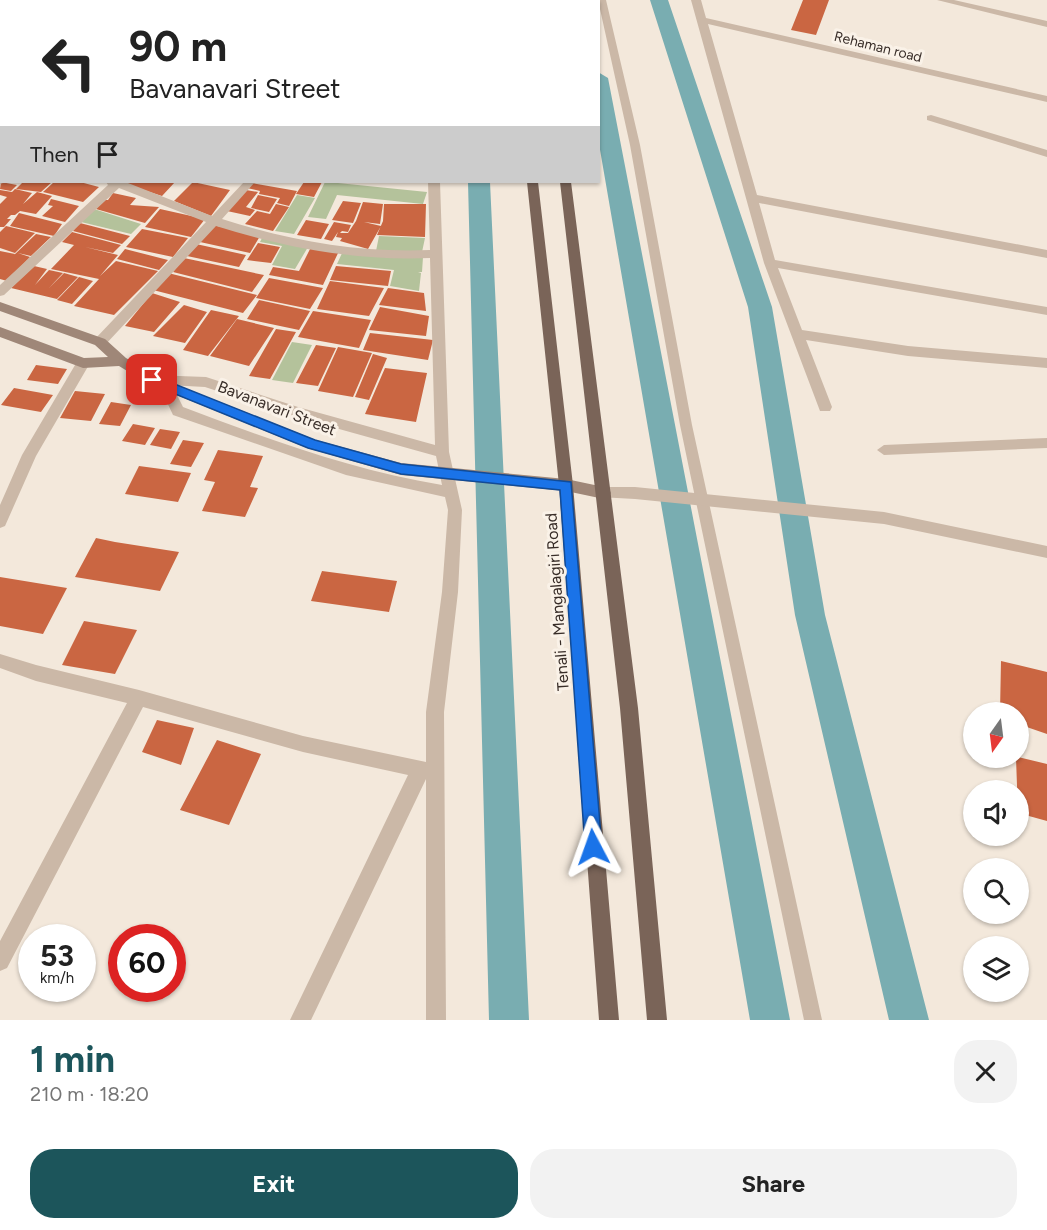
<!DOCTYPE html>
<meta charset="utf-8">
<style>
body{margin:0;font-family:Figtree,sans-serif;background:#f2f2f2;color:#222;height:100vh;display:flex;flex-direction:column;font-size:22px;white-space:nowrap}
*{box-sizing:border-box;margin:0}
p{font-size:20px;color:#767676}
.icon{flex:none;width:33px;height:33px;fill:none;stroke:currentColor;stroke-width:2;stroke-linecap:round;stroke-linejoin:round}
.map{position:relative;height:1020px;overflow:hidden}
.panel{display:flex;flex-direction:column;background:#fff;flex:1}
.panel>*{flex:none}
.hud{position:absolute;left:0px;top:0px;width:600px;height:183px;box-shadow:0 2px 4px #0004;background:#fff;color:#222;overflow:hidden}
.needle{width:39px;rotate:194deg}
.fabs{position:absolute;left:963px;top:702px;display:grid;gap:12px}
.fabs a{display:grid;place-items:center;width:66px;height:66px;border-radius:50%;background:#fff;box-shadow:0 2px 4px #0004;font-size:30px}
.speed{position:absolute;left:18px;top:924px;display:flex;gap:12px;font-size:30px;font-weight:700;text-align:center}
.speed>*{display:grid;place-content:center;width:78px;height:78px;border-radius:50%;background:#fff;box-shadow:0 2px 4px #0004;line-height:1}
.speed small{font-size:15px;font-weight:400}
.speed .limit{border:9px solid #d22;background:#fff;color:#111}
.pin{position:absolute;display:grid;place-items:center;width:51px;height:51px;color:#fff;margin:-26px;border-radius:12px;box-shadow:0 3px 9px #0006}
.me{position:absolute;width:66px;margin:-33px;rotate:356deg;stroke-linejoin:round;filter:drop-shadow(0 0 4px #0008)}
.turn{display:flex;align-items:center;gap:21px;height:126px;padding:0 30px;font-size:27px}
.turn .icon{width:78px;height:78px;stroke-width:2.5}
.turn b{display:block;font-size:42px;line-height:51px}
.then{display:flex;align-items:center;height:57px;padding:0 30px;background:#0003;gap:12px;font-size:22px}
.round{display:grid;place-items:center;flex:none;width:63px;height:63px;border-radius:24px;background:#f2f2f2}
.headline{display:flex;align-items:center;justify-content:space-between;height:102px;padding:0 30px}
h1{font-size:36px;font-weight:700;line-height:45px;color:#1c555b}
.primary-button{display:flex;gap:12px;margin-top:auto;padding:12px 30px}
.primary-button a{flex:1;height:69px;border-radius:24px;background:#1c555b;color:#fff;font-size:24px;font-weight:700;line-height:69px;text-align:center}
.primary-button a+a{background:#f2f2f2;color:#222}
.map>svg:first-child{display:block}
.green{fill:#b4c29b}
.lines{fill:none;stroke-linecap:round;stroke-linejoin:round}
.canal{fill:#79adb1;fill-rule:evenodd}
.building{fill:#ca6642}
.lane{fill:#cbb8a7;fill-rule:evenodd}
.street{fill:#cbb8a7;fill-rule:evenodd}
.secondary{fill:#9f8778;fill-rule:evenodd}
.primary{fill:#7a6458;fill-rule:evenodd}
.route{fill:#1a73e8;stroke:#114b97;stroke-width:1.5}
.labels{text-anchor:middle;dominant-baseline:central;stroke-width:6;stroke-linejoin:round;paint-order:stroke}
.far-street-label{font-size:14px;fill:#382d28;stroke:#faf2e8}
.street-label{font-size:16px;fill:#382d28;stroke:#faf2e8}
</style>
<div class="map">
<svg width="1047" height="1020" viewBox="0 0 1047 1020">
<rect width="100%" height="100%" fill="#f3e8db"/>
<path class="green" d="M325,182H328L427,192L423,204L337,195L326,219L308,217Z
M297,195L315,198L294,234L275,231Z
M94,209L141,224L131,234L81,222Z
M263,236L308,247L295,269L272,265L282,246L260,242Z
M379,236L425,238L422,252L376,251Z
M343,251L391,258L423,257L422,272H418L421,273L419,291L390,286L394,270L337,264Z
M292,342L312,345L293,383L272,380Z"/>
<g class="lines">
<path class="canal" d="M463,0H481V2H463Z
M575,0H593L594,2H576Z
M650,0H668L772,307L825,615L929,1020H889L795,615L748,307Z
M598,72L608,78L790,1020H750L598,138Z
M468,182H490L529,1020H489Z"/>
</g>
<path class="building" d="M803,0H829L816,35L791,30Z
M1,182L17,185L11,191L0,189Z
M23,182H52L41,192L16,189Z
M54,182H80L99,187L83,202L43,192Z
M127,182H175L162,196L125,184Z
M193,182L230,190L211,216L174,201Z
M304,182H322L314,197L296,194Z
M251,183L297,191L289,206L277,203L280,198L259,194L260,191L247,188Z
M15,189L32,193L23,204L37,192L52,196L36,214L20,211L15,215H11L7,219H11L4,227H0V204L7,197L0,195V190L12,192Z
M246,190L258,192L246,207L255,210L250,216L227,211Z
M113,193L136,198L130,205L159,207L145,223L96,209L103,200H108Z
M258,195L277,199L269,212L251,208Z
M51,199L79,206L65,222L42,216L53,206L48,205Z
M343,201L361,203L353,223L332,220Z
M363,202L383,204L380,224L364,222L381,226L368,249L340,241L342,238L336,237L338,232L332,241L324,239L334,222L351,225L348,232L342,231L340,233H348L356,221Z
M276,204L289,207L273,231L245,224L257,211L270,214Z
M384,204H426L425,237L377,235L383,221Z
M160,209L205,219L191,237L145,227Z
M19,213L62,224L54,236L10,226Z
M306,220L329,224L321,239L297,235Z
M80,223L130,236L122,244L73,231Z
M213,225L260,236L250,253L200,242Z
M6,226L35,233L15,253L0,248V232Z
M142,229L188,238L173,257L126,247Z
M72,232L121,245L113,253L85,247L118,255L100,276L116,261L158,271L114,315L74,306L99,279L51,269L74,245L62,242Z
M36,234L51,237L31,256L18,253L30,257L7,281L0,279V251L15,254L13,256Z
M258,243L280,247L271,263L247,260Z
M196,244L246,255L239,267L187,256Z
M311,247L339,251L323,285L269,275L273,267L299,271Z
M125,249L168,260L159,270L117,259Z
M184,258L264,275L252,292L173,272Z
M34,266L47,269L35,285L49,270L63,273L49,288L64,273L78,277L57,299L11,288Z
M336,266L391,271L388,286L330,280Z
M168,273L257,295L243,313L153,290Z
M79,277L93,281L72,304L57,300Z
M269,278L323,288L310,309L256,298Z
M330,281L384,288L369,316L317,309Z
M388,288L424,293L426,311L379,305Z
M152,293L180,302L154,332L125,326Z
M259,300L310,311L299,330L247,319Z
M184,305L207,312L185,343L153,336Z
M380,307L429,316L426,336L369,330Z
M211,310L239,316L208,356L183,350Z
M313,311L371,320L359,348L298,337Z
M237,319L274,328L249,366L210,356Z
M276,329L296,332L270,379L249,376Z
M370,333L433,340L428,360L363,350Z
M316,345L336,348L318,386L296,383Z
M338,347L372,353L353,397L318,391Z
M373,354L387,358L369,400L355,397Z
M36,365L67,369L58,384L27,380Z
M385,368L427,373L416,422L365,414Z
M14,388L53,395L41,412L1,405Z
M75,391L105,394L91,421L60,418Z
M111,402L131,405L120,426L99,424Z
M133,424L155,428L145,445L122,441Z
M160,429L180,432L171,449L150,445Z
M183,440L204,443L191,467L170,464Z
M218,450L263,456L250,487L258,488L245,517L202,511L215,482L204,480Z
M139,466L191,473L178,502L125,494Z
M96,538L115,542L179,552L160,591L75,577Z
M322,571L397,581L389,612L311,601Z
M0,577L67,588L43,634L0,626Z
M84,621L137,630L115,674L62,665Z
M1001,661L1047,672V734L1018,724V712H1000Z
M157,720L194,728L181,765L142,752Z
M217,740L261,754L229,825L180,810Z
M1018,757L1047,764V821L1018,813L1016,758Z"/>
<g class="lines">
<path class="lane" d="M598,0H606L640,145L692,425L822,1020H804L680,425L630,145Z"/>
<path class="street" d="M40,0H50L39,2Z
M119,0H129L118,2Z
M172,0H188L189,2H173Z
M212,0H222L211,2Z
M290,0H300L290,2Z
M420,0H430V2H420Z
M691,0H701L706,18L1047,96V102L708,24L757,195L1047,250V258L759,203L775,260L1047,307V315L778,268L802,330L908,346L1047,358V368L908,356L806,340L832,407L830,411H820L764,263Z
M937,0H954L1047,21V27Z
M2,29V36H0V30Z
M0,92H2L0,99Z
M931,115L1047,150V157L927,120V116Z
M0,150H2V156H0Z
M0,177L2,182H6L0,184Z
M106,182L128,183L212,216L244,182H255L222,219C290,241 359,253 430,250L428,182H440L449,452L462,510L458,592L444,712L446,1020H426V779L311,1020H290L408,775L303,752L143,707L7,968L0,971V941L127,703L36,681L0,668V654L36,665L139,690L303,736L426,762V712L442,592L448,510L445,497L346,475L173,415L165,398L145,380L152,375L206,377L298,407L435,445L430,258C357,261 286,248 216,226L105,345L100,347L93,342L95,339L206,222L119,188L4,295L0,296V285L108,185ZM168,385L205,387L296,417L436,456L442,485C352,470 268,439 183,407L175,391Z
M83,358L90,363L36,456L5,526L0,528V505L22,455L78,360Z
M1047,438V448L884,455L877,450L884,445Z
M604,487H635L884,512L1047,546V558L884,524L635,499L599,497L597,493L599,489Z"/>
<path class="secondary" d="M0,302L105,339L126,358L157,377L316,440L401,463L566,479L604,487L609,489L611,493L609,497L604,499L566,491L401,475L307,448L147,383L119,366L83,368L0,337V327L84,358L108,357L95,345L0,311Z"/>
<path class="primary" d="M509,0H519V2H509Z
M534,0H544V2H534Z
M527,182H538L573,485L619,1020H599L559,485Z
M560,182H571L638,708L667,1020H647L620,708Z"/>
</g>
<path class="route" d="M152,375L315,440L401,464L571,482L602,847L599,853L593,855L587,853L585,847L560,490L401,474L308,448L148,383L146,380Z"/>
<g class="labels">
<g class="far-street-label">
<text transform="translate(878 47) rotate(14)">Rehaman road</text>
</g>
<g class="street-label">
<text transform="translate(277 408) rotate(21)">Bavanavari Street</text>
<text transform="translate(557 602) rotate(-94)">Tenali - Mangalagiri Road</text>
</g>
</g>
</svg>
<div class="fabs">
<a><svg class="needle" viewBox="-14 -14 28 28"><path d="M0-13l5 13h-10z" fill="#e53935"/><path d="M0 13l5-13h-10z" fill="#767676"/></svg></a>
<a><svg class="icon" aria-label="sound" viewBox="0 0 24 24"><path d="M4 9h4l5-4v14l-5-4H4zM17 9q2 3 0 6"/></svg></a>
<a><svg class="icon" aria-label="search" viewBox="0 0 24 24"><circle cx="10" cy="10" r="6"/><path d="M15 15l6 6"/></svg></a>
<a><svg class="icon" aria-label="layers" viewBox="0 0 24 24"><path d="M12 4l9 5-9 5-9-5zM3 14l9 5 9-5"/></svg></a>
</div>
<div class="speed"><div>53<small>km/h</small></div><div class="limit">60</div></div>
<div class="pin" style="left:152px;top:380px;background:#d93025"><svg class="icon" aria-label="arrive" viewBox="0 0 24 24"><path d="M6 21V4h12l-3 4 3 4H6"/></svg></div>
<svg class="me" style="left:593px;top:847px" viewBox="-20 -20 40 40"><path d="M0-17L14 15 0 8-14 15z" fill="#1a73e8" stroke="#fff" stroke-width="4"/></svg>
<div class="hud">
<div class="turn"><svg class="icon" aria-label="left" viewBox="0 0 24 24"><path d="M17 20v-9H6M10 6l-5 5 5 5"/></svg><div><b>90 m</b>Bavanavari Street</div></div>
<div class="then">Then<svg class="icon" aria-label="arrive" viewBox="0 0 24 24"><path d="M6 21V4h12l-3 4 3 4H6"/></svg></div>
</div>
</div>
<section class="panel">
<div class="headline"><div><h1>1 min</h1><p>210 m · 18:20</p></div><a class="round"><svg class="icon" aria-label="close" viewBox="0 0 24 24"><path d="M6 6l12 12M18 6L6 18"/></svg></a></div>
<div class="primary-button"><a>Exit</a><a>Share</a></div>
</section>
